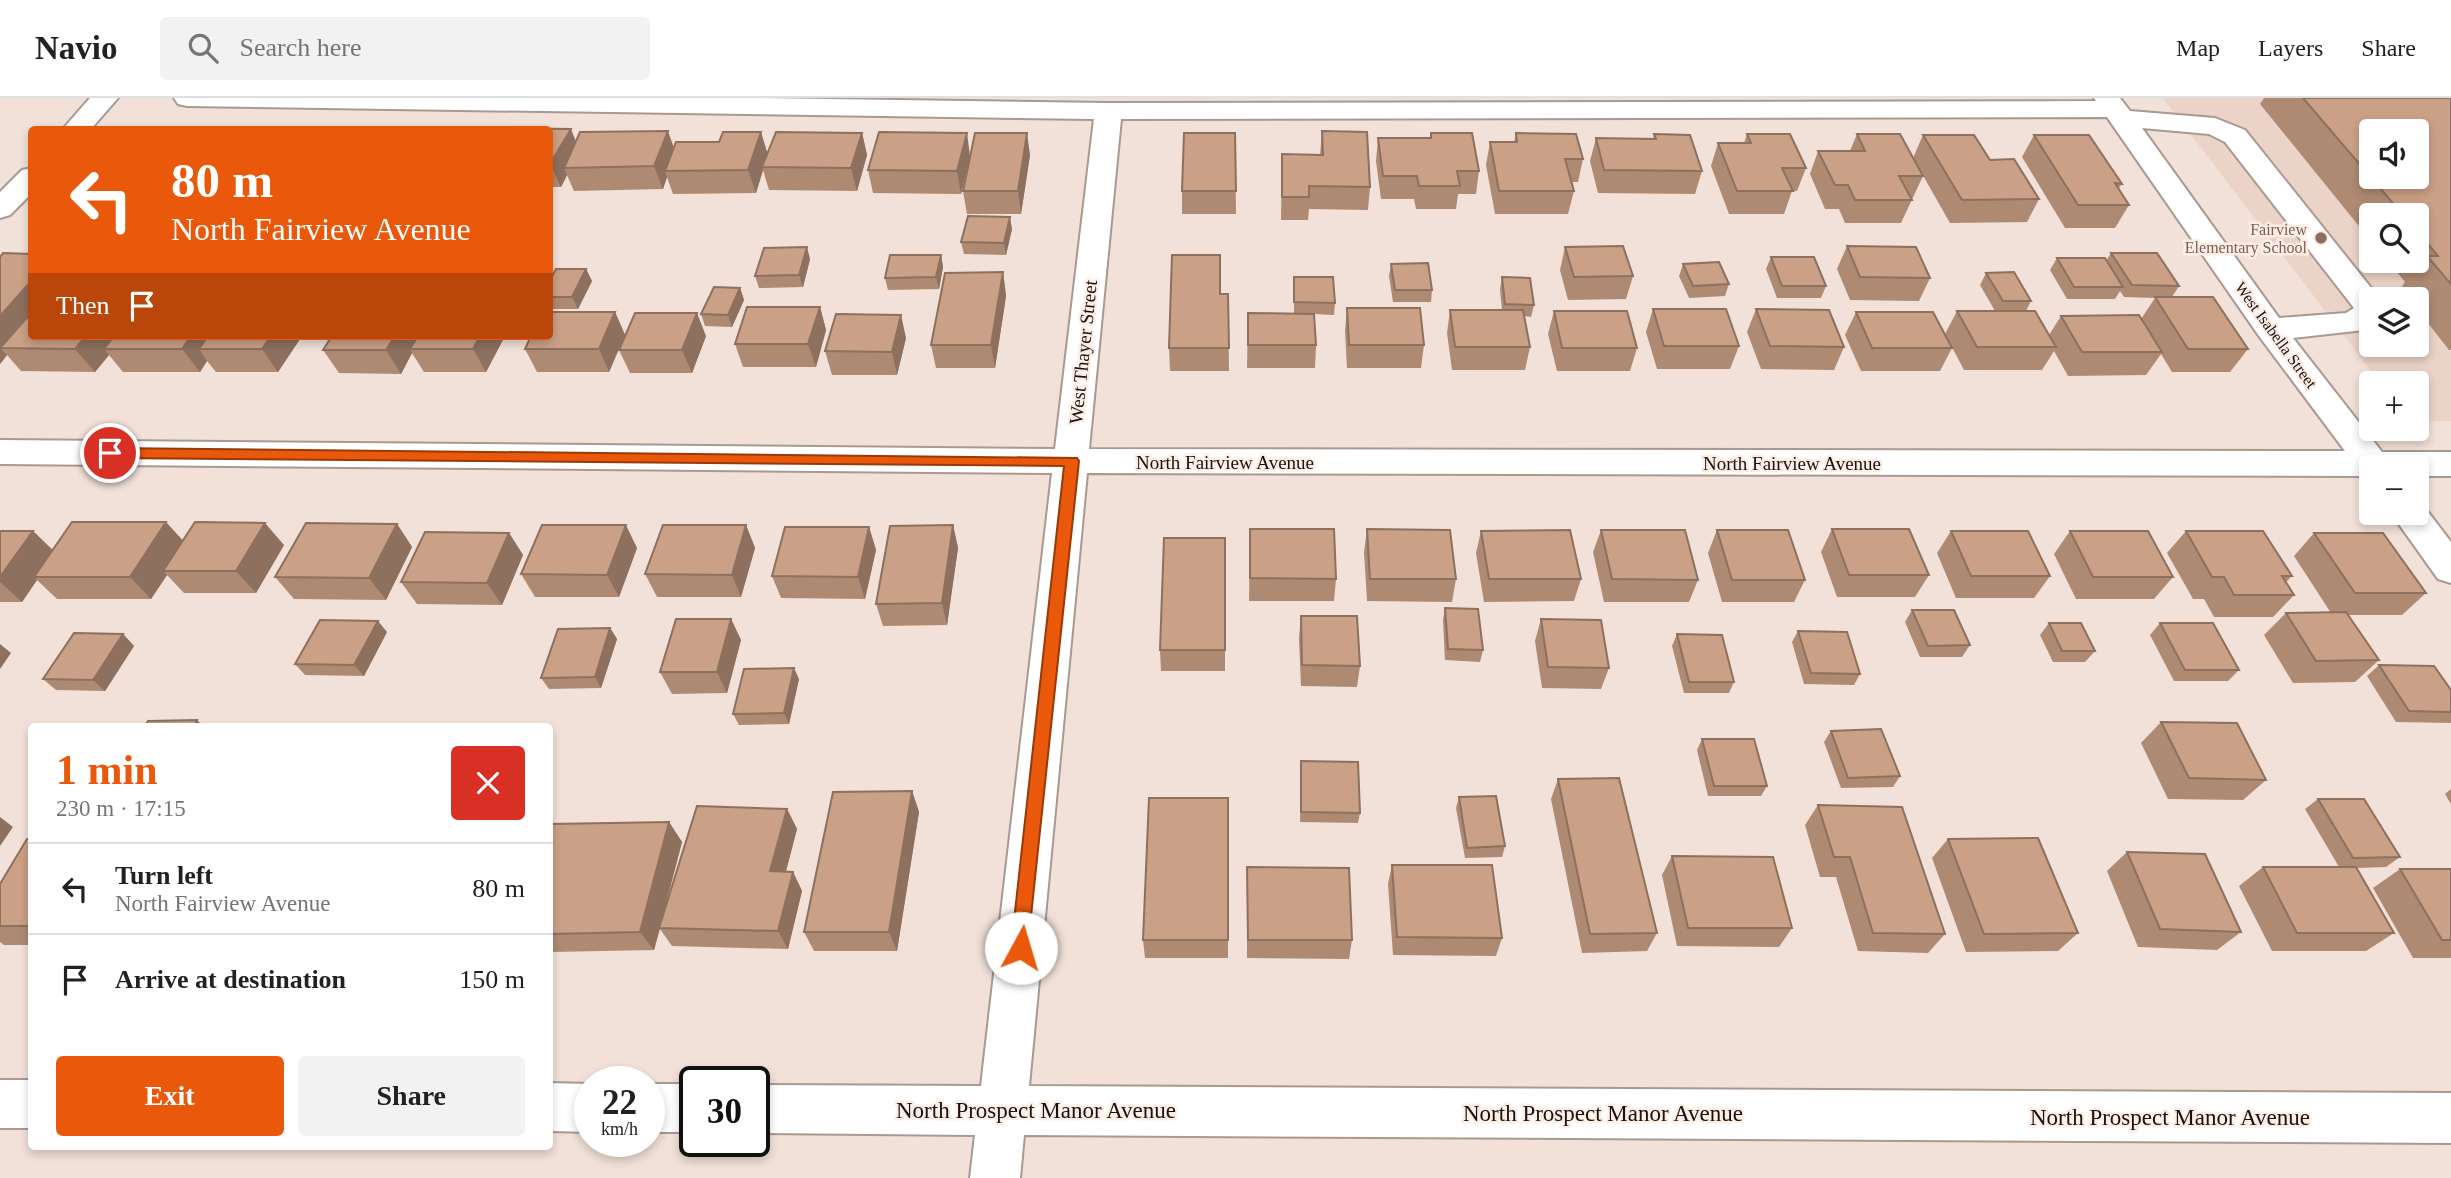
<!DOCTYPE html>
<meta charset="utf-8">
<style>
body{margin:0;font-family:Georgia,serif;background:#f2f2f2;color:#202124;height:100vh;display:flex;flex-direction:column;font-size:26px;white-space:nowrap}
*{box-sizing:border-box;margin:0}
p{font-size:23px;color:#757577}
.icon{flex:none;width:38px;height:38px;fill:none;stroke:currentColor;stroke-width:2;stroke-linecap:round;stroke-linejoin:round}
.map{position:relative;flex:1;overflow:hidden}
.side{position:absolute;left:28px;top:625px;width:525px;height:427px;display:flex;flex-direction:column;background:#fff;border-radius:7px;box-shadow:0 4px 10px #0003}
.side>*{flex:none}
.banner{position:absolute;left:28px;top:28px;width:525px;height:214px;border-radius:7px;box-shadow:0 4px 10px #0003;background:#ea580c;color:#fff;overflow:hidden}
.fabs{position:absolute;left:2359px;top:21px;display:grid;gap:14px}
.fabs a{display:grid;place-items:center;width:70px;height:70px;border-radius:7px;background:#fff;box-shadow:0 4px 10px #0003;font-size:35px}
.speed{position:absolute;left:574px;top:968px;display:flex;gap:14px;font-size:35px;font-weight:700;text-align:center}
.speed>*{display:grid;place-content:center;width:91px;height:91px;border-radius:50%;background:#fff;box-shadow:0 4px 10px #0003;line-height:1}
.speed small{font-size:18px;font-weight:400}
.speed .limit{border:4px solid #111;border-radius:10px;background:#fff;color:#111}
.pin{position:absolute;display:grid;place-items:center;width:60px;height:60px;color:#fff;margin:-30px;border:4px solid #fff;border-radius:50%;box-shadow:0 2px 7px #0007}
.me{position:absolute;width:77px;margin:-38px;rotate:6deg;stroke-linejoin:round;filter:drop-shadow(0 0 5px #0008)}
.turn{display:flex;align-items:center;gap:24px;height:147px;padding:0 28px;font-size:32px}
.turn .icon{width:91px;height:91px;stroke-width:2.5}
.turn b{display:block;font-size:49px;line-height:60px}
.then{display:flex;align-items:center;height:66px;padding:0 28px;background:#0003;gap:14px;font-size:26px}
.round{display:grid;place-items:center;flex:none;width:74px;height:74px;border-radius:7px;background:#f2f2f2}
.headline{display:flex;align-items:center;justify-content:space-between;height:119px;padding:0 28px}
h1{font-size:42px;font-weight:800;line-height:52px;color:#ea580c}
.action{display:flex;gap:14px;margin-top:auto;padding:14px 28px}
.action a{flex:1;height:80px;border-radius:7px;background:#ea580c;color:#fff;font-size:28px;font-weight:800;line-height:80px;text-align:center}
.action a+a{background:#f2f2f2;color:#202124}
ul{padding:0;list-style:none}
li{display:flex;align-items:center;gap:21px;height:91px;padding:0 28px;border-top:2px solid #e0e0e0}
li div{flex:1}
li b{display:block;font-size:26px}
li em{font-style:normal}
header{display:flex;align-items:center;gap:42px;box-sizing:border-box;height:98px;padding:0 35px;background:#fff;border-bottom:2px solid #e0e0e0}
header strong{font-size:33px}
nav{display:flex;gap:38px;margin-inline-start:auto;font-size:24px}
.search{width:490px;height:63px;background:#f2f2f2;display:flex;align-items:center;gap:18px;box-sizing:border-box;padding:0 24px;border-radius:7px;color:#757577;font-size:26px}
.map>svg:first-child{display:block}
.built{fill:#ebd4c7;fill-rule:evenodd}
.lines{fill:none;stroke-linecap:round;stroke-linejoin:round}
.minor-casing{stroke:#a89991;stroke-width:4}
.minor{fill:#fff;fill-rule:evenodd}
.wall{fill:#ae8a73}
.shaded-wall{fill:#8d705e}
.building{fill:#caa086;stroke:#8d705e;stroke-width:2;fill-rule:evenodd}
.route{fill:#ea580c;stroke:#983908;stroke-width:2}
.education-dot{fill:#8d6e63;stroke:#feeee5;stroke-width:2.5}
.labels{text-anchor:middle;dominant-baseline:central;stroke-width:5;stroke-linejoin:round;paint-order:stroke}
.far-education-label{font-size:16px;fill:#785e54;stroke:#feeee5;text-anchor:end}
.far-street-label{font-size:16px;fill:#17120f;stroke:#feeee5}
.street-label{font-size:19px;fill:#17120f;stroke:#feeee5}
.near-street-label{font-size:23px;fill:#17120f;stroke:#feeee5}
</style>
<header>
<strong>Navio</strong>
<div class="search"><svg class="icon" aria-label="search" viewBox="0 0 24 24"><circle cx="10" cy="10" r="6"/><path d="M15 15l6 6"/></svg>Search here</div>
<nav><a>Map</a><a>Layers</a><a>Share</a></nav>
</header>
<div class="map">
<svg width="2451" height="1080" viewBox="0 0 2451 1080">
<rect width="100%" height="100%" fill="#f1e1d8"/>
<path class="built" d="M2163,0H2451V323H2417V285H2380ZM2371,33H2417V79H2371ZM2371,117H2417V163H2371ZM2371,201H2417V247H2371Z"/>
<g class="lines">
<g class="minor-casing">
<path id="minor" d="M90,0H118L90,32H62Z
M174,0H756L1108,5L2096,3L2094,0H2120L2130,13L2215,20L2245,32L2380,201H2371V227L2364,232L2293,240L2382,354H2451V378H2417V369H2371V380L2364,378L1087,375L1029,988L2451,995V1045L1024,1037L1020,1080H970L975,1037L754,1035V987L981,988L1052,375L0,366V342L1055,351L1094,21L187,8L178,6ZM2107,19L2259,238L2345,353L1089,351L1121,21ZM2142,30L2209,36L2225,44L2354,210L2346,215L2279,220Z
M32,70V95L10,117L0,120V94L22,72Z
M2417,404L2422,406L2451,444V485L2438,481L2391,415H2417Z
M0,982H32V1030H0Z
M550,985L590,986V1034L550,1033Z
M649,986H695V1034H649Z"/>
</g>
<use href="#minor" class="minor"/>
</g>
<path class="wall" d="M2264,0H2451V252H2449L2417,211V201H2409L2400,191L2405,184L2388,163H2417V117H2371V143L2260,6Z
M550,32L576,43L674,50L768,55L862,35L867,57L857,93L769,92L763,72L756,95L673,96L667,79L663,91L574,93L567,77L561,89H550Z
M1322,33L1370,89L1368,112L1309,111L1308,122H1281L1282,56L1320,57Z
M1235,35L1236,116H1182V93Z
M1431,35L1479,73L1476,96H1458L1456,111H1416L1414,101H1381L1376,63L1378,40H1430Z
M1516,35L1583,61L1578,84H1571L1574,93L1568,116H1495L1486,67L1490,44H1514Z
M1654,36L1702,73L1695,96L1598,95L1590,63L1596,40L1653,41Z
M1747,36L1806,70L1797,93H1792L1784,116H1729L1711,68L1718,45H1744Z
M1857,36L1923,78L1901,125H1845L1839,111H1825L1810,76L1818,53H1850Z
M1923,37L2039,101L2027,124L1950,125L1913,60Z
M2034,37L2122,86L2118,91L2129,107L2115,130H2065L2022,59Z
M970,57H1030L1021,116H967L963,93L969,62L961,96L873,95L868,72Z
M1012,131L1006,157L964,156L961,144Z
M1847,148L1930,180L1919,203L1850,202L1837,171Z
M1565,149L1633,178L1626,201L1568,202L1560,172Z
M2111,155L2179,188L2172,199L2248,251L2230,274H2172L2161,256L2146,277L2068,278L2054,253L2042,272H1964L1945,236L1957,213H1995L1980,187L1986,175L2031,203L2026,213L2049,237L2061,218L2141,221L2155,200L2124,199L2120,193L2115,201H2067L2050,172L2057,160L2106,163Z
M941,157L943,169L939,191L888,192L885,180Z
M0,159L32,238H302L278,274H216L207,263L200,274H123L109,257L95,274L21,273L7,257L0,266Z
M1771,159L1826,188L1821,200H1777L1766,171Z
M810,161L803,189L759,190L755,178Z
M1391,166L1432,192L1431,204H1393L1389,178Z
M1683,166L1729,186L1725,198L1689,200L1679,178Z
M586,171L592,183L578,211H550V182Z
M1003,174L1006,198L995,270H936L931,247Z
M1294,179L1335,205L1334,217L1314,216L1316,247L1315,270H1247L1248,215H1294Z
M1502,179L1534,207L1531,219L1524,218L1530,249L1525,272H1452L1447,235L1450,212H1502L1500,191Z
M740,190L744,202L732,229L705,228L701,216Z
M1220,196H1228L1229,273H1170L1169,250Z
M820,209L826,232L816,269H743L735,246Z
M1347,210L1424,247L1421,270H1347L1345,233Z
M1653,211L1739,248L1730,271H1657L1646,234Z
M1756,211L1844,249L1834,272L1761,271L1747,234Z
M1554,213L1637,250L1630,273H1557L1548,236Z
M615,214L625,237L609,274H537L525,251Z
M1856,214L1952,250L1940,273H1861L1845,237Z
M505,238L486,274H424L412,255L401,276L339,275L323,252Z
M706,238L692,275H630L619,252Z
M906,240L897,277H832L825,253Z
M397,426L412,449L386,502L294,501L275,479Z
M746,427L755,450L741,499H657L645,476Z
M953,427L958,450L947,527L883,528L876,506Z
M869,429L876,452L865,501L781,500L772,478Z
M1250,431L1336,481L1334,503H1249Z
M1367,431L1456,481L1452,504L1367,503L1364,454Z
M1832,431L1929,477L1915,499H1837L1821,454Z
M1601,432L1698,482L1689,504H1604L1593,454Z
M1717,432L1805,482L1794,504H1722L1708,455Z
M0,433H33L53,452L183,443L284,447L256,495H184L167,477L151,501H57L37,482L22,504H0Z
M1481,433L1581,481L1574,503L1484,504L1476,455Z
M1951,433L2050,478L2034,500H1956L1937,455Z
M2070,433L2173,479L2154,501H2076L2054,456Z
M2186,433L2292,478L2286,484L2294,497L2273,519H2214L2204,501H2193L2167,455Z
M509,435L523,457L502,507L417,506L401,484Z
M2314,435L2426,495L2402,517H2348L2379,562L2355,584L2293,585L2264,537L2286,515H2331L2294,458Z
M1225,440V573H1161L1160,552Z
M637,450L619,499H535L521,476Z
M1445,510L1483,552L1480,564L1445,562L1443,522Z
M1912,512L1970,547L1962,559H1920L1905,524Z
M1301,518L1360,568L1357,589L1301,588L1299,540Z
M731,521L741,542L727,595L672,596L660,574Z
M1541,521L1609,570L1601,591L1542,590L1535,543Z
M2049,525L2095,553L2085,564H2053L2040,537Z
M2160,525L2239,572L2228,583H2174L2150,537Z
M610,530L617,541L601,590L549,591L541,580Z
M1798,533L1860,576L1854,587L1804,586L1792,544Z
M387,534L364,578L305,577L295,566Z
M123,536L134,548L105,593L56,592L43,581Z
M1677,536L1734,584L1729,595H1684L1672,548Z
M2379,567L2451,592V625L2396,624L2367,578Z
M799,581L789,626L739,627L733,616Z
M2161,624L2266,682L2243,702L2168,701L2141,645Z
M1831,633L1900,678L1893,689L1841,690L1824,644Z
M1702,641L1767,688L1761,698H1708L1697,652Z
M1301,663L1360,715L1358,725L1300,724Z
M1558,681L1657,835L1647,853L1582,855L1551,701Z
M2451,691V706L2445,696Z
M912,693L919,714L897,853H814L804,834Z
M1459,699L1505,748L1502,759L1465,760L1456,710Z
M1228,700V860H1145L1143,842Z
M2318,701L2400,759L2386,769L2357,770L2394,835L2366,853H2272L2239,788L2263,769H2339L2305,711Z
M1818,707L1945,836L1928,855L1858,853L1836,779H1820L1805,727Z
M787,711L797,731L786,773L793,774L802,793L788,851L672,848L660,831L654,852L550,854V726L669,724L682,744L664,813Z
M32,741V847H4L0,844V786Z
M1948,741L2078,835L2058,853L1966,854L1932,760Z
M2127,754L2241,834L2217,852L2138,849L2107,773Z
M1672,758L1792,830L1779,849L1677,848L1662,777Z
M1392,767L1502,840L1496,858L1393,857L1388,786Z
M1247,769L1352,842L1349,861L1247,860Z
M2400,771H2451V860H2413L2373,790Z"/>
<path class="shaded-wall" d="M571,31L580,54L564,70L567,77L561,89L550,66Z
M668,33L676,56L665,73L667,79L663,91L654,68Z
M761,34L768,57L762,69L763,72L756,95L748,72Z
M862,35L867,57L857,93L851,70Z
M967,35L970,58L961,96L957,73Z
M1027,35L1030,57L1021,116L1018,93Z
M1010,119L1012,131L1006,157L1004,145Z
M807,149L810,161L803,189L799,177Z
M941,157L943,169L939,191L936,179Z
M586,171L592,183L578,211L572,199Z
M1003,174L1006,198L995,270L991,247Z
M32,182V229L0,250L7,257L0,266V218Z
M740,190L744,202L732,229L728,217Z
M820,209L826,232L816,269L808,246Z
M615,214L625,237L609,274L599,251Z
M697,215L706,238L692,275L682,252Z
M901,217L906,240L897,277L892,254Z
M86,238H123L104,251L109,257L95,274L75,251Z
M191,238H224L199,251L207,263L200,274L182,251Z
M271,238H302L278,274L262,251Z
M395,238H421L410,251L412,255L401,276L386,252Z
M480,238H505L486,274L473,251Z
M166,424L187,447L163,473L167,477L151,501L130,479Z
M265,425L284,447L256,495L236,473Z
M397,426L412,449L386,502L369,480Z
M626,427L637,450L619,499L607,477Z
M746,427L755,450L741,499L732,477Z
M953,427L958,450L947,527L942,505Z
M869,429L876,452L865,501L858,479Z
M33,433L56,456L34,479L37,482L22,504L0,484V479Z
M509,435L523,457L502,507L487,485Z
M731,521L741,542L727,595L717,574Z
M378,523L387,534L364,578L354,567Z
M610,530L617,541L601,590L595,579Z
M123,536L134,548L105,593L93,582Z
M0,546L11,555L0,571Z
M794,570L799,581L789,626L784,615Z
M197,622L203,628H194Z
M912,693L919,714L897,853L889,834Z
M787,711L797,731L781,792L770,773Z
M0,719L13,729L0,748Z
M669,724L682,744L654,852L640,834Z
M793,774L802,793L788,851L778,833Z"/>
<path class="building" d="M2303,0H2451V186L2427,158H2438L2417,133V117H2403ZM2371,33H2417V79H2371Z
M492,30L571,31L550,66V32H491Z
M668,33L654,68L564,70L580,34Z
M1322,33L1367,34L1370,89L1309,88V99H1282V56L1323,57Z
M723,34H761L748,72L665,73L676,44H719Z
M776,34L862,35L851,70L762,69Z
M879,34L967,35L957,73L868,72Z
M975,35H1027L1018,93H963Z
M1184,35H1235L1236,93H1182Z
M1431,35H1472L1479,73H1457L1460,88H1419L1417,78H1383L1378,40H1431Z
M1516,35L1576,36L1583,61H1565L1574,93H1499L1490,44H1517Z
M1654,36L1690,37L1702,73L1604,72L1596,40L1656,41Z
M1747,36H1790L1806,70H1782L1793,93H1737L1718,45H1751Z
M1857,36H1900L1923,78H1899L1912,102H1855L1848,87H1835L1818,53H1865Z
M1923,37H1974L1990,62L2014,61L2039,101L1962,102Z
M2034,37H2089L2122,86L2115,85L2129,107H2078Z
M968,118L1010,119L1004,145L961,144Z
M1623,148L1633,178L1574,179L1565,149Z
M1847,148L1916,149L1930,180L1860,179Z
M807,149L799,177L755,178L764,150Z
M3,155L32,156V182L0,218V159Z
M2111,155H2157L2179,188L2132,187Z
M890,157H941L936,179L885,180Z
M1172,157H1220V196H1228L1229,250H1169Z
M1771,159H1814L1826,188H1782Z
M2057,160H2105L2123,189H2074Z
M1719,164L1729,186L1693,188L1683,166Z
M1428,165L1432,192H1395L1391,166Z
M556,171H586L572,199H550V182Z
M1003,174L991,247H931L945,175Z
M2014,174L2031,203H2003L1986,175Z
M1294,179H1333L1335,205L1294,204Z
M1502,179L1530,180L1534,207L1505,206Z
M714,189L740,190L728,217L701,216Z
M2155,199H2213L2248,251H2188Z
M747,209H820L808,246H735Z
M1347,210H1420L1424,247H1349Z
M1653,211H1726L1739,248H1664Z
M1756,211L1829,212L1844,249L1770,248Z
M1450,212H1523L1530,249H1455Z
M1554,213H1627L1637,250H1562Z
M1957,213H2035L2056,249H1977Z
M32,214V238H86L75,251L0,250Z
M550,214H615L599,251H525L531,238H550Z
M1856,214H1933L1952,250H1872Z
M635,215H697L682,252H619Z
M1248,215L1314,216L1316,247H1248Z
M836,216L901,217L892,254L825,253Z
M2139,217L2162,254H2082L2061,218Z
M114,238H191L182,251H104Z
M208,238H271L262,251H199Z
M332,238H395L386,252H323Z
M418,238H480L473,251H410Z
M72,424H166L130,479H34Z
M195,424L265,425L236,473H163Z
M306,425L397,426L369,480L275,479Z
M542,427H626L607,477L521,476Z
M663,427H746L732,477L645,476Z
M953,427L942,505L876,506L890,428Z
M785,429H869L858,479L772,478Z
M1250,431H1334L1336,481L1250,480Z
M1367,431L1450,432L1456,481H1370Z
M1832,431H1909L1929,477H1849Z
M1570,432L1581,481H1489L1481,433Z
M1601,432H1685L1698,482L1612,481Z
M1717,432H1788L1805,482H1732Z
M0,433H33L0,479Z
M1951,433H2028L2050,478H1971Z
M2070,433H2148L2173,479H2093Z
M2186,433H2263L2292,478H2282L2294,497H2234L2224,479H2212Z
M425,434L509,435L487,485L401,484Z
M2314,435H2383L2426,495H2355Z
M1164,440H1225V552H1160Z
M1445,510L1478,511L1483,552L1448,551Z
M1912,512H1954L1970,547L1928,548Z
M2346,514L2379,562L2316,563L2286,515Z
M1301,518H1357L1360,568L1302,567Z
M676,521H731L717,574H660Z
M1541,521L1601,522L1609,570L1548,569Z
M320,522L378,523L354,567L295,566Z
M2049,525H2081L2095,553H2062Z
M2160,525H2213L2239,572H2185Z
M610,530L595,579L541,580L558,531Z
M1798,533L1847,534L1860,576L1811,575Z
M74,535L123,536L93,582L43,581Z
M1677,536L1722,537L1734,584H1689Z
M2379,567L2434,568L2451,592V614L2409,613Z
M794,570L784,615L733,616L744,571Z
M197,622L194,628H145L148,623Z
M2161,624L2237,625L2266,682L2189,680Z
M1881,631L1900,678L1848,680L1831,633Z
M1702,641H1754L1767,688H1714Z
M1301,663L1358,664L1360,715L1301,714Z
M1619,680L1657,835L1590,836L1558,681Z
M912,693L889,834H804L833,694Z
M1496,698L1505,748L1467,750L1459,699Z
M1149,700H1228V842H1143Z
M2318,701H2364L2400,759L2353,760Z
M1818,707L1902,709L1945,836L1873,835L1850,759H1834Z
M697,708L787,711L770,773L793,774L778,833L659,830Z
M669,724L640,834L550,836V726Z
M2038,740L2078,835L1984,836L1948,741Z
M27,741H32V828H0V786Z
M2127,754L2205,756L2241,834L2160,831Z
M1672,758L1773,759L1792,830H1688Z
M1392,767H1492L1502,840L1397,839Z
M1247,769L1349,770L1352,842H1248Z
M2263,769H2356L2394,835H2297Z
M2400,771H2451V842H2442Z"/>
<path class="route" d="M110,350L1077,360L1079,363L1027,856L1021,859L1014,856L1011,850L1064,368L110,360L103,355Z"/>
<circle class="education-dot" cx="2321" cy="140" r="7"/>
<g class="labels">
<g class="far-education-label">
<text x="2307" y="131">Fairview<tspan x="2307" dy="18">Elementary School</tspan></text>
</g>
<g class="far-street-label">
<text transform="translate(2276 237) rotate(54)">West Isabella Street</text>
</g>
<g class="street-label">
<text transform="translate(1083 254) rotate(-84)">West Thayer Street</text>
<text x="1225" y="364">North Fairview Avenue</text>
<text x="1792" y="365">North Fairview Avenue</text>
</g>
<g class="near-street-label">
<text x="1036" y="1012">North Prospect Manor Avenue</text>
<text x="1603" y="1015">North Prospect Manor Avenue</text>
<text x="2170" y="1019">North Prospect Manor Avenue</text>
</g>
</g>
</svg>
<div class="fabs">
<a><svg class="icon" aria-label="sound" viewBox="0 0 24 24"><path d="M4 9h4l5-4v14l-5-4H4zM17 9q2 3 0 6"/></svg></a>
<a><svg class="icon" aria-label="search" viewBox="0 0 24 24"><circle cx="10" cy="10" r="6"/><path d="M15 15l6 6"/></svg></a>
<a><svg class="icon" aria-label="layers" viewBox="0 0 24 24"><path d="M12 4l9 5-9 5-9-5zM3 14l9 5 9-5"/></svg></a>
<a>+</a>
<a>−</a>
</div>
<div class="speed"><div>22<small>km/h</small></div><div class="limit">30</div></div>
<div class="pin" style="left:110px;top:355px;background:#d93025"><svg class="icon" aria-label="arrive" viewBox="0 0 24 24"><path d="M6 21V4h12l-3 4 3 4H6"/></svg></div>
<svg class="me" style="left:1021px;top:850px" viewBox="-20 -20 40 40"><circle r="19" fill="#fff"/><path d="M0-13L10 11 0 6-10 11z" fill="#ea580c"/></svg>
<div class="banner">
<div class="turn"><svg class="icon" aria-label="left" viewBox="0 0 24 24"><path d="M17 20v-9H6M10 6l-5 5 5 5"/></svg><div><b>80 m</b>North Fairview Avenue</div></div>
<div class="then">Then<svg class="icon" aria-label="arrive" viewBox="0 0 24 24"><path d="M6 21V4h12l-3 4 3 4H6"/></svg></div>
</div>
<section class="side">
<div class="headline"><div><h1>1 min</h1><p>230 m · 17:15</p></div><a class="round" style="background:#d93025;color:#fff"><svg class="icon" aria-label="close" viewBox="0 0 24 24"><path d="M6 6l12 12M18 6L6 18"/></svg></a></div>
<ul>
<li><svg class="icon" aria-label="left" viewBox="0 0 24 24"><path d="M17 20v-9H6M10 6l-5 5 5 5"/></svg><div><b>Turn left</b><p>North Fairview Avenue</p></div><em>80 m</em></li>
<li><svg class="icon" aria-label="arrive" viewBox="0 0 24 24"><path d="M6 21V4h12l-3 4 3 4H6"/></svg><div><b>Arrive at destination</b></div><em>150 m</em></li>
</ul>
<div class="action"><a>Exit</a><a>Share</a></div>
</section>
</div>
